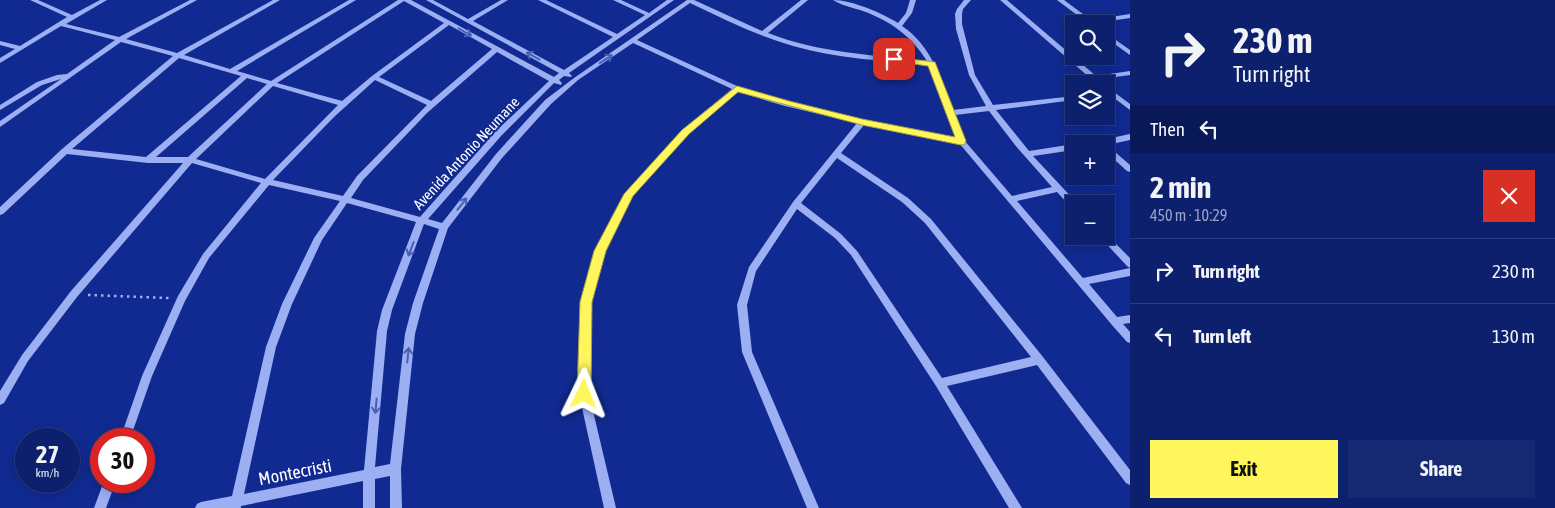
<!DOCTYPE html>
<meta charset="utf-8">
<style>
body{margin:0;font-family:"Asap Condensed",sans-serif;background:#152872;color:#f1f3f6;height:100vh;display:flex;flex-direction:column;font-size:19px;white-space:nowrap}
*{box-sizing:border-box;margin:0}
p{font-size:16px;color:#9aa3c2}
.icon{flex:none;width:28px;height:28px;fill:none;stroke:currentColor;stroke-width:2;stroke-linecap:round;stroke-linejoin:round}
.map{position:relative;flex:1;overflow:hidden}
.sheet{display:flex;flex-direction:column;background:#0c206d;width:425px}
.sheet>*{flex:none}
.guide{background:#0c206d;color:#f1f3f6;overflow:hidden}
.fabs{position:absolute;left:1065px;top:15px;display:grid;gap:10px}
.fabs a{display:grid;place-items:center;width:50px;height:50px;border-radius:0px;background:#0c206d;box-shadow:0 2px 12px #0003,0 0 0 1px #2c3e80;font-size:25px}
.speed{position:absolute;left:15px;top:428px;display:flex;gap:10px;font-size:25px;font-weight:700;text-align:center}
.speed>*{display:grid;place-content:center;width:65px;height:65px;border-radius:50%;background:#0c206d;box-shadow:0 2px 12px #0003,0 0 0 1px #2c3e80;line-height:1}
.speed small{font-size:12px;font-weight:400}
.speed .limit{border:8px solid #d22;background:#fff;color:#111}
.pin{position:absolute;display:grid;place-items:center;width:42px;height:42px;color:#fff;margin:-21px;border-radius:10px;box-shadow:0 2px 8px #0006}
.me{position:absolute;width:55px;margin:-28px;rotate:2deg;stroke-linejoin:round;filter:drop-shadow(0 0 4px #0008)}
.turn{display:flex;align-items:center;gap:18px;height:105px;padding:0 20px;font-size:22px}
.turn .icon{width:65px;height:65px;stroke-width:2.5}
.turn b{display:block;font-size:35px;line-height:42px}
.then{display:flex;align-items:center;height:48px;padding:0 20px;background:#0003;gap:10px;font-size:19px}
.round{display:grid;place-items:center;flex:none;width:52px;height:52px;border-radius:0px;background:#152872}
.headline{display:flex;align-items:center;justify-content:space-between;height:85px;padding:0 20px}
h1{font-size:30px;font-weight:700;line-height:38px}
.action{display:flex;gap:10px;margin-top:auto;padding:10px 20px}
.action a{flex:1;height:58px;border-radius:0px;background:#fff65e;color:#111;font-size:20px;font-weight:700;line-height:58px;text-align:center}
.action a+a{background:#152872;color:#f1f3f6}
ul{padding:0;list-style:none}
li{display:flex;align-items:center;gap:15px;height:65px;padding:0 20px;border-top:1px solid #2c3e80}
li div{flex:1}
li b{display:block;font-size:19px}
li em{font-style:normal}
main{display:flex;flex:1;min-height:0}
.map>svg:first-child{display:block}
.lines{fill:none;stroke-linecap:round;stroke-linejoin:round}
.path{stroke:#9caff3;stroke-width:2.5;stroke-dasharray:2.5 4;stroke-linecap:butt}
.minor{fill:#9caff3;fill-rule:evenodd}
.oneway{stroke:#485fb8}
.route{fill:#fff65e;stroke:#a6a03d}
.labels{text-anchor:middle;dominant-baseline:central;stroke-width:4;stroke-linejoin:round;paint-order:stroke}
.street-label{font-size:15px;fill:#fff;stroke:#102a91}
.near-street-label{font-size:18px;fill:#fff;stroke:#102a91}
</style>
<main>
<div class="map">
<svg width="1130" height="508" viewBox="0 0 1130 508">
<rect width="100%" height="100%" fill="#102a91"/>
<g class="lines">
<path class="path" d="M88,295L169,298"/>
<path class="minor" d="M30,0H38L72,15L100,0H107L66,24L119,37L190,0H197L126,39L177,53L273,0H280L184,55L230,69L349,0H356L237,71L271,81L398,0H411L554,77L559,73L426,0H433L468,19L501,0H508L473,21L564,70L613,37L538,0H546L617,34L645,15L613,0H621L649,13L667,0H674L569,73L572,76L571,77L564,76L559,80L562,83L561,85L554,83L502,135L428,219L442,223L496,154L545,100L574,78L687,0H694L762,31L801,0H808L768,33C819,53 873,55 927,61C910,35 892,22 863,11C853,8 841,5 833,0C852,0 882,13 898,23L906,13L910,0H916L912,13L902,26C931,45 941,79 953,110L986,106L969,75L956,29L955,14L957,9L964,0H971L963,9L962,14V24L975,75L993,105L1074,96V100L996,110L1029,151L1074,144V150L1033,156L1077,203L1074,204V208L1071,207L1057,192L1017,201L1083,278L1130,268V276L1089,284L1117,317L1130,315V323L1123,324L1130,332V343L1127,342L1112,325L959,143L864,125L841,153L908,198L931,219L1043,357L1130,470V485L1126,483L1037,365L947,386L1022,508H1009L936,386L851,255L835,238L797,209L756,271L747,305L752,352L819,508H807L742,352L737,305L749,267L793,202L857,123L785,106L738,92L688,134L632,196L604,251L591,302L589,394L616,508H604L579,394L581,302L596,251L626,192L682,130L732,89L633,43L578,80L551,104L502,158L448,228L423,303L415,334L401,469L402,508H390V476L375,479V508H363V481L241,506V508H195L197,504L201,502L232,496L266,347L282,304L314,238L340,201L269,185L209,258L185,301L152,376L130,439H120L142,376L178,296L203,254L261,183L192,163L77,297L28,361L4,403L0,405V391L22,355L71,291L183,163H148L67,154L3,214L0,215V207L62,149L173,56L121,42L0,127V121L61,79L42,85L0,110V105L37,82L57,75L67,74L115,40L61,26L0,63V58L15,49L0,45V41L20,46L67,17ZM404,1L444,23L372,76L342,101L277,83ZM690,3C724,19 757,36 793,46C837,59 884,60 929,66L956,138L862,120L789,102L739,87L637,40ZM449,25L492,49L431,101L379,77ZM497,52L549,81L496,131L420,217L351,198L363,180L427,113ZM179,58L241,76L146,157L72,149ZM247,78L267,84L188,157H156ZM375,80L427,105L357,176L343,196L273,180L334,117ZM273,86L338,105L265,179L196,159ZM989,111L1015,145L1052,187L1012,196L964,140L955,115ZM837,158L902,202L925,223L1031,357L942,378L857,251L841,234L801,203ZM347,203L416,222L382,310L377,331L364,470L244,494L276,347L292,304L322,240ZM424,224L439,229L413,303L405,334L390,464L375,467L387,331L392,310Z
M1000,0H1007L1096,76L1130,71V75L1100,79L1104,84H1097Z
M1057,0H1064L1091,20L1130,14V18L1089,24Z
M1106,33L1130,50V55L1106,38Z
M1106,86L1130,104V110L1106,92Z
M1130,134V140L1107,145L1130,165V172L1127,171L1106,152V144L1098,143L1102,140Z
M1106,234L1130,258V268L1127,266L1099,236H1106Z
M104,481H116L106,508H94Z"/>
</g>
<defs><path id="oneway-shaft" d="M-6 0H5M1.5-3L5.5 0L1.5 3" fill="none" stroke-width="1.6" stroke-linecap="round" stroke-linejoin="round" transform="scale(1.25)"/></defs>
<g class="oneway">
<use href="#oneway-shaft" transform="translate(465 32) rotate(29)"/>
<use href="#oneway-shaft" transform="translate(533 56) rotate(-151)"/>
<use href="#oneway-shaft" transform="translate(606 59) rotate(-33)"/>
<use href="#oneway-shaft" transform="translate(462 204) rotate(-52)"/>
<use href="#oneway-shaft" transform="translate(411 249) rotate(111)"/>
<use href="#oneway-shaft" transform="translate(408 355) rotate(-84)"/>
<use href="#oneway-shaft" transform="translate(376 406) rotate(95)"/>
</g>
<path class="route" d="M894,57L935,62L966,141L965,144L961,145L862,125L738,92L689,134L633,196L606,251L592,302L591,394L589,399L584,401L579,399L577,394L580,302L594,251L624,194L682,130L737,86L789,101L862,119L955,137L928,66L891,61V58Z"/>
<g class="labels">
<g class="street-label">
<text transform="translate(466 153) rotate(-47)">Avenida Antonio Neumane</text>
</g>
<g class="near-street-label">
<text transform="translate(295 472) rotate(-11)">Montecristi</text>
</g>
</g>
</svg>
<div class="fabs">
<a><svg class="icon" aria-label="search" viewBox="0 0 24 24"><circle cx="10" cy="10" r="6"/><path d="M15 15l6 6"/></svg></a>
<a><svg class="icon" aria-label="layers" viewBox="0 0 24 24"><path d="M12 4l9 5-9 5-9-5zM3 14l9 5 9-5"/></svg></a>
<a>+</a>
<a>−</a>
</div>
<div class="speed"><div>27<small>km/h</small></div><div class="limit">30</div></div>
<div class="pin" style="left:894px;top:59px;background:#d93025"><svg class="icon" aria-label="arrive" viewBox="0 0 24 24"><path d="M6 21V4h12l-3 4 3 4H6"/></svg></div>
<svg class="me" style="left:584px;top:394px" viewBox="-20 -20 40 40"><path d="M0-17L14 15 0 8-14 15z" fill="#fff65e" stroke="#fff" stroke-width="4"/></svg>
</div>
<section class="sheet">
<div class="guide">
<div class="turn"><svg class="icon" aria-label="right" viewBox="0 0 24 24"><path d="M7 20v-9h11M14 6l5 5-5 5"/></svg><div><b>230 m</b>Turn right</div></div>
<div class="then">Then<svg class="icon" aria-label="left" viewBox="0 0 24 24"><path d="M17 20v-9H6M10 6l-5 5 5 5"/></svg></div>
</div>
<div class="headline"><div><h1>2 min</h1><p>450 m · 10:29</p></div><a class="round" style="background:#d93025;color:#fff"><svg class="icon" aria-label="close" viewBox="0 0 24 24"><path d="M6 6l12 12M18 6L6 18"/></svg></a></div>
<ul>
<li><svg class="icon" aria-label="right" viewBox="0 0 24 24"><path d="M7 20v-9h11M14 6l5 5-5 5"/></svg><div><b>Turn right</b></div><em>230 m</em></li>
<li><svg class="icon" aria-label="left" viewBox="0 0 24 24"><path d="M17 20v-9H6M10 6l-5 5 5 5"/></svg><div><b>Turn left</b></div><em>130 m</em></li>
</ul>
<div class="action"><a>Exit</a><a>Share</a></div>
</section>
</main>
